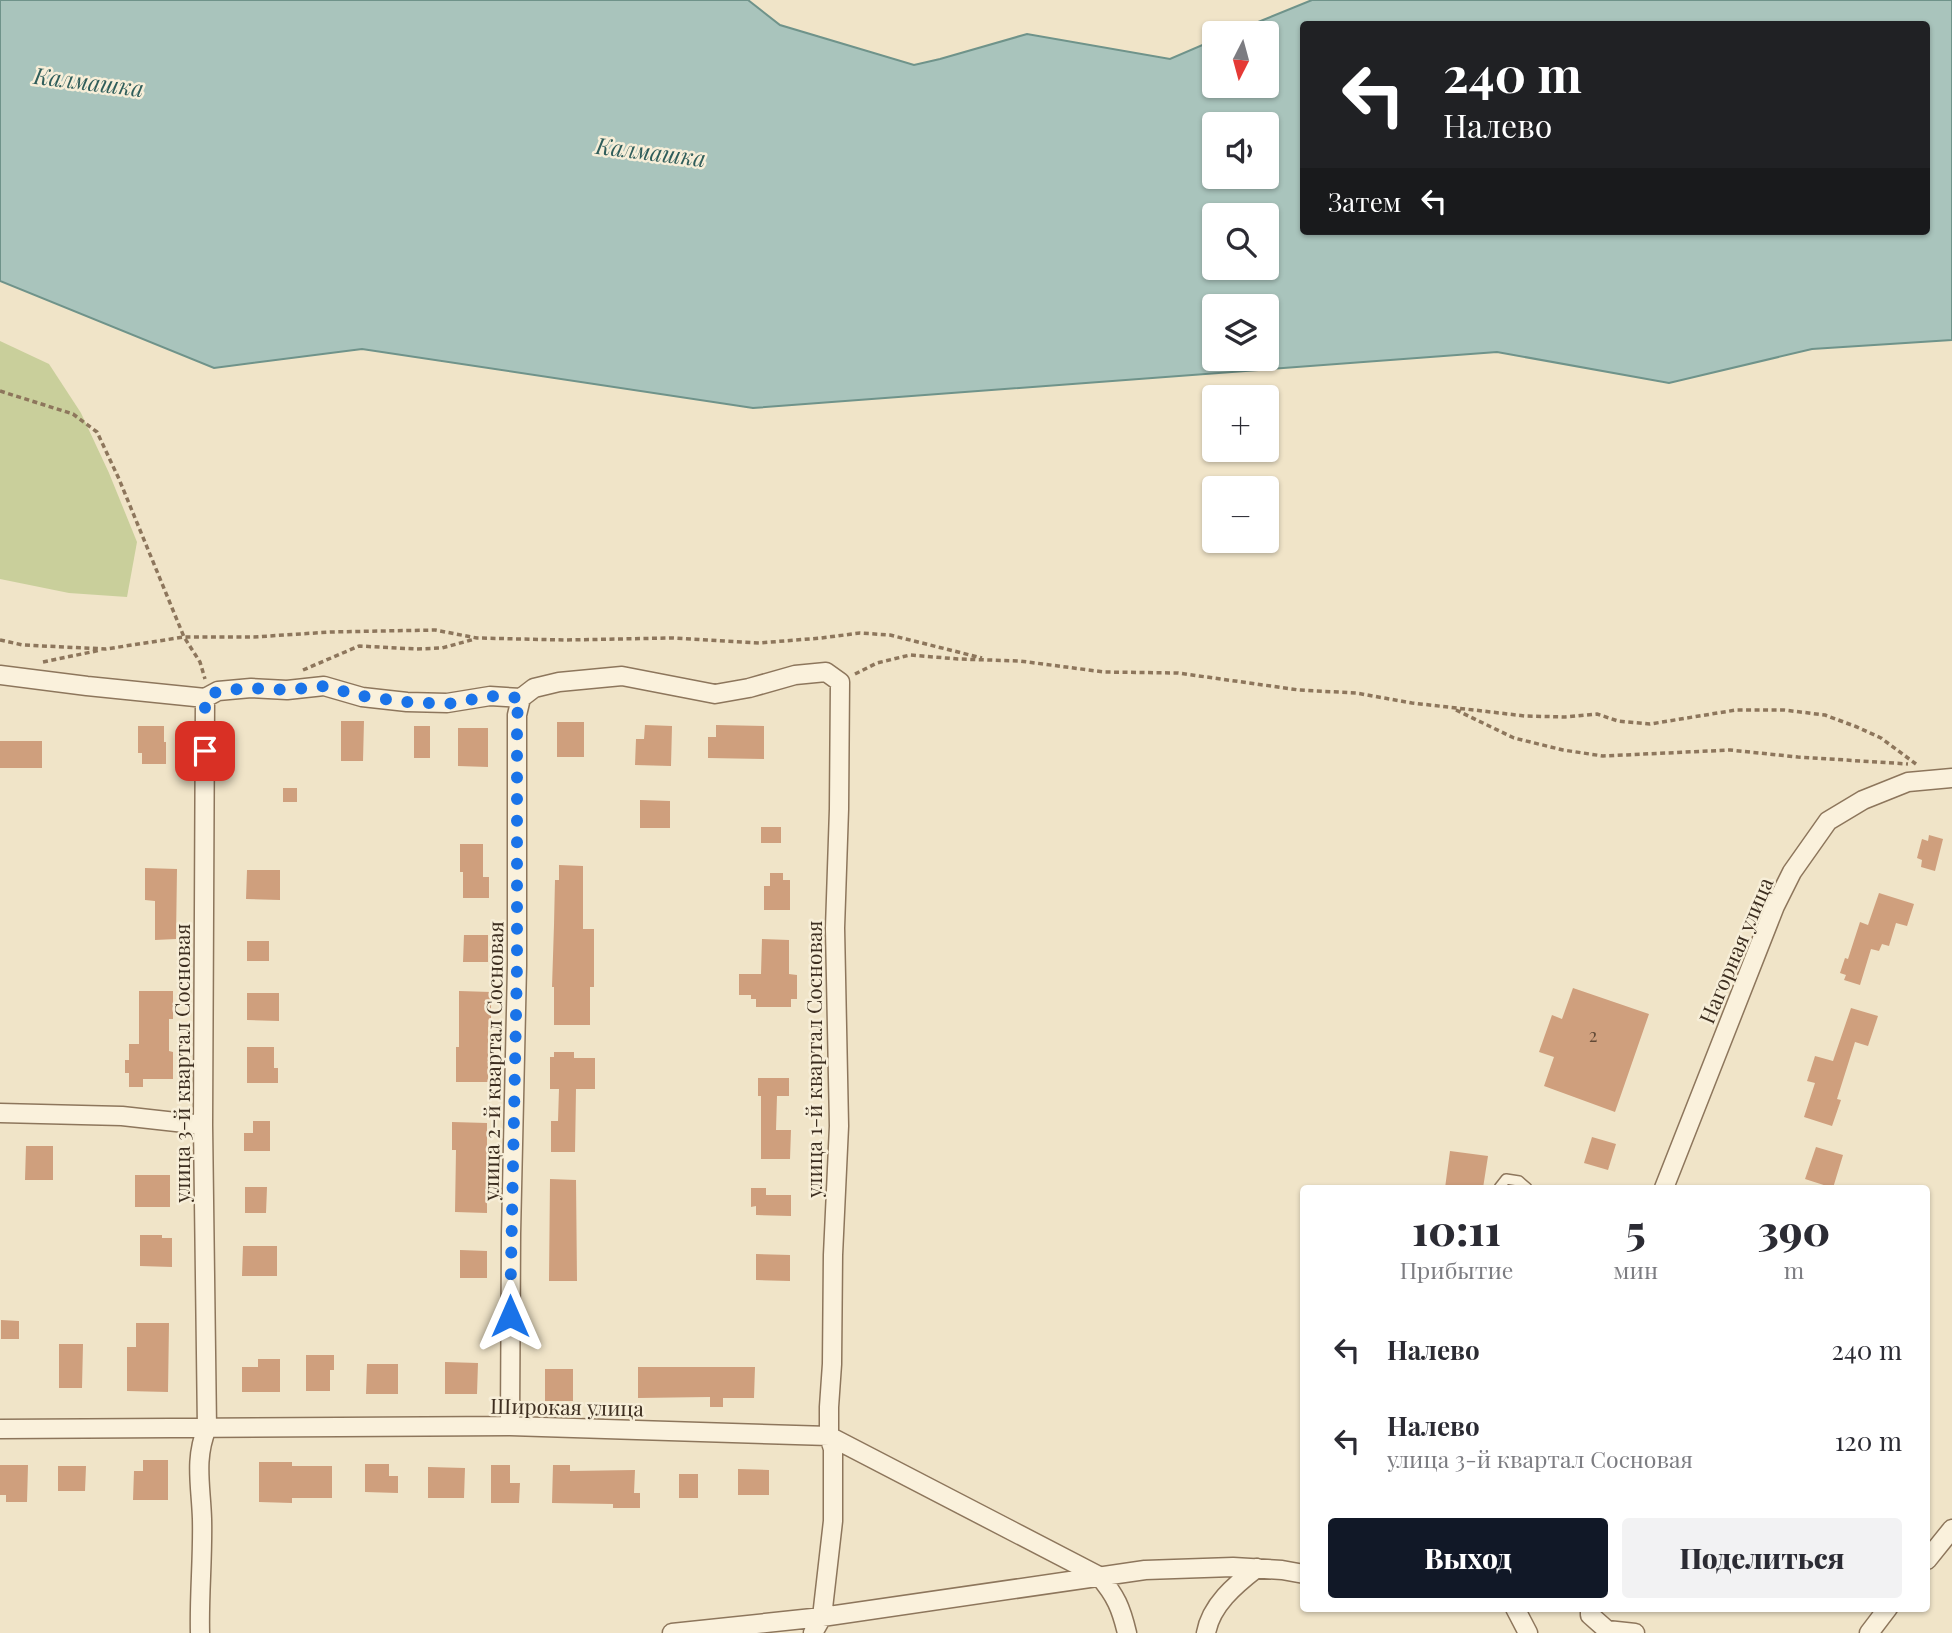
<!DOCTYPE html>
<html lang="ru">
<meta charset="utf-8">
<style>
body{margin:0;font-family:"Playfair Display",serif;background:#f2f2f3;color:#2b2b33;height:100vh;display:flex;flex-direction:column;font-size:26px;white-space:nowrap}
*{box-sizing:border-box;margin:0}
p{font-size:23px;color:#7c7c81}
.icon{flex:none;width:38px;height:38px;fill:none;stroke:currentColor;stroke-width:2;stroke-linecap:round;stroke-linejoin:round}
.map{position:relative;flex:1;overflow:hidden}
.sheet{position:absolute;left:1300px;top:1185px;width:630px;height:427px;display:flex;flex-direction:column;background:#fff;border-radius:7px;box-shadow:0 2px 5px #0004}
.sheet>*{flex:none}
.hud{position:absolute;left:1300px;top:21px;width:630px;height:214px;border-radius:7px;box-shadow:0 2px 5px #0004;background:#202124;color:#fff;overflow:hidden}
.needle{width:46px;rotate:186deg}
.tools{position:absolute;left:1202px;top:21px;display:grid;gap:14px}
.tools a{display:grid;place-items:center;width:77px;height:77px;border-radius:7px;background:#fff;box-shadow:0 2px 5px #0004;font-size:35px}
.pin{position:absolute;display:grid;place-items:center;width:60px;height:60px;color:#fff;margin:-30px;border-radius:14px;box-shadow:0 4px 10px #0006}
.me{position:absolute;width:77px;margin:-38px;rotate:0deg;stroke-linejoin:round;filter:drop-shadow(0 0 5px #0008)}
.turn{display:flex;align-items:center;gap:24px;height:147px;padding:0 28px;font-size:32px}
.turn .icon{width:91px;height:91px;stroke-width:2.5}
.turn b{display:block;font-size:49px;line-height:60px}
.then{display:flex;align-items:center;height:66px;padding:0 28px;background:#0003;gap:14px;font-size:26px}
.eta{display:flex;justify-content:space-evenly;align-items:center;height:119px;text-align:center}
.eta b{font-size:42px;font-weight:800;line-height:49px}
.button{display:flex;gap:14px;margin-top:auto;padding:14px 28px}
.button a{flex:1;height:80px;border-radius:7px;background:#111827;color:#fff;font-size:28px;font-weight:800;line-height:80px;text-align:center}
.button a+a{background:#f2f2f3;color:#2b2b33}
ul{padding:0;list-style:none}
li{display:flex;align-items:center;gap:21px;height:91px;padding:0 28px}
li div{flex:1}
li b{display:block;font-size:26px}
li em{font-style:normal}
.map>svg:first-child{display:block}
.green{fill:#c9cf9b}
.water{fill:#a9c4bc;stroke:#6f938a;stroke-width:2;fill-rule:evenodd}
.building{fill:#cf9f7d}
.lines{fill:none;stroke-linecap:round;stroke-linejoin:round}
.service-casing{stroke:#8d765c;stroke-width:12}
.minor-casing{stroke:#8d765c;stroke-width:21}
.path{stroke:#8d765c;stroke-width:3.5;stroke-dasharray:5 3.5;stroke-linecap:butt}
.service{stroke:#faf1dc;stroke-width:9}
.minor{stroke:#faf1dc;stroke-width:18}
.route{stroke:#1a73e8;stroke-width:12;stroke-dasharray:0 21.6}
.labels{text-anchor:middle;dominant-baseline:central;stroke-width:5;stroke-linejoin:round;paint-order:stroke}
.number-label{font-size:18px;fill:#624a37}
.street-label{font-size:21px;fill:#3d2e20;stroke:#f7eed8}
.water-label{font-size:23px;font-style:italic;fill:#2f5d5a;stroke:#f7eed8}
</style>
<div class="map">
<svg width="1952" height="1633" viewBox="0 0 1952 1633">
<rect width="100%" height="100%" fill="#f0e4c8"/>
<path class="green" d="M0,341L49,364L81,413L109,473L137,542L127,597L69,593L0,579Z"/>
<path class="water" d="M0,0H748L780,25L914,65L940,59L1027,34L1170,59L1214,40V86H1267V33H1231L1312,0H1952V340L1812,349L1669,383L1497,352L753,408L362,349L214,368L0,281ZM1304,24H1927V231H1304ZM1214,124H1267V177H1214ZM1214,215H1267V268H1214ZM1214,306H1267V359H1214Z"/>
<path class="building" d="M341,721H364L363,761H341Z
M557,722H584V757H557Z
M645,725L672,726L671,766L635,765L636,739H644Z
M716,725L764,726V759L708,758V737H716Z
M138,726H164V742H166V764H142V753H138Z
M414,726H430V758H414Z
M458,728H488V767L458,766Z
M0,741H42V768H0Z
M283,788H297V802H283Z
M640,800L670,801V828H640Z
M761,827H781V843H761Z
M1929,835L1943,839L1935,871L1921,867L1922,860L1917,858L1922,839L1928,841Z
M460,844H483V877H489V898H463V872H460Z
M559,865L583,866V929H594V987H590V1025H554V987H552L554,925L555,880H559Z
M145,868L177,869L176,939L155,940V901L145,900Z
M247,870H280V900L246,899Z
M770,873H783V880H790V910H764V886H770Z
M1879,893L1914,904L1907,926L1896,923L1889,946L1882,944L1879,951L1871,949L1860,985L1844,980L1846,975L1840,973L1845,958L1848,959L1860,922L1868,925Z
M464,935H488V962H463Z
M762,939L789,940V974L797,975V999H791V1007H756V999H751V995H739V974H761Z
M247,941H269V961H247Z
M1573,988L1649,1014L1615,1112L1544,1086L1554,1057L1539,1052L1552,1015L1562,1019Z
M139,991H173V1019H169V1051L173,1052V1079H143V1087H129V1073H125V1060H129V1044H139Z
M459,991L491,992V1027H488V1082H456V1047H459Z
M247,993H279V1021L247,1020Z
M1851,1008L1878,1016L1868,1046L1855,1042L1837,1099L1841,1100L1832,1126L1804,1117L1815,1083L1807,1081L1815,1056L1833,1061Z
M247,1047H274V1068H278V1083H247Z
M554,1052H574V1058H595V1089H576L575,1152H551V1121H558L559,1089H550V1057H554Z
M758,1078H789V1096H777L776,1130H791L790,1159H761V1096H758Z
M253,1121H270V1151H244V1133H253Z
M452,1122L487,1123V1213L455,1212L456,1150H452Z
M1592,1137L1616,1144L1608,1170L1584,1163Z
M26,1146H53V1180H25Z
M1816,1147L1843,1155L1833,1188L1805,1179Z
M1450,1151L1488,1156L1483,1188H1445Z
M135,1175H170V1207H135Z
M550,1179L576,1180L577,1281H549Z
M245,1187H267L266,1213H245Z
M751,1188H766V1195H791V1216L756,1215V1206L751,1207Z
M140,1235H162V1238H172V1267L140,1266Z
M243,1246H277V1276H242Z
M460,1250L487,1251V1278H460Z
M756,1254L790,1255V1281L756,1280Z
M1,1320L19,1321V1339H1Z
M136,1323H169L168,1392L127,1391V1347H136Z
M59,1344H83L82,1388H59Z
M306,1355H334V1370H330V1391H306Z
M258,1359H280V1392H242V1367H258Z
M445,1362L478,1363L477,1394H445Z
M367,1364H398V1394H366Z
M638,1367H755L754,1398H723V1407H710V1397L638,1398Z
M545,1369H573V1401H545Z
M143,1460H168V1500H133L134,1471H143Z
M259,1462H292V1466H332V1498H292V1503L259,1502Z
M365,1464H389V1476H398V1493L365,1492Z
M0,1465H28L27,1502H6V1495H0Z
M491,1465H510V1483H520L519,1503H491Z
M553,1465H570V1471L635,1470L634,1493H640V1508H613V1504L552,1503Z
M58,1466H86L85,1491H58Z
M428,1467L465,1468L464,1498H428Z
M738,1469L769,1470V1495H738Z
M679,1474H698V1498H679Z"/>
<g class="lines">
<g class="service-casing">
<path id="service" d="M1499,1188L1506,1179L1519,1181L1527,1188"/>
</g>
<g class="minor-casing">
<path id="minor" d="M0,675L87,686L205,698L218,691L251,688L287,690L324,686L362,697L407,702L447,703L490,696L521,698L534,688L559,682L622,676L715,694L749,688L795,675L826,672L840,682L839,809L835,928L839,1126L833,1255L832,1364L829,1407V1436L833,1449V1521L822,1617L813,1633
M0,1113L122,1116L203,1125
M1664,1188L1775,906L1792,872L1828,821L1863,800L1908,782L1952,778
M510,1426L511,1234L517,966V715L521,698
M0,1429L510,1426L829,1436L1099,1576C1116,1596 1121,1608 1127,1633
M1927,1560L1952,1529
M1515,1608L1528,1633
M1590,1608V1615L1607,1630L1635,1633
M200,1633C199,1595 203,1557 202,1519C201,1486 194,1459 207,1428L203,1125L205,698
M672,1633L822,1617L1145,1570L1233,1567L1282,1570L1304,1574
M1206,1633C1211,1605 1235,1585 1257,1568
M1869,1633L1888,1608"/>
</g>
<path class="path" d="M0,391L73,414L97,432L119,479L184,637L200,662L205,679
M0,640L23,645L106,649L184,637H254L330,632L435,630L477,638L565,640L672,638L759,643L821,638L860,633L890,635L982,658
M43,662L101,650
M303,670L359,646L416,649L442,648L475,639
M855,674L877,663L910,655L958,659L1020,661L1104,672L1178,673L1299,690L1356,693L1412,703L1474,710L1525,716L1565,717L1597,714L1618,721L1650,724L1736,710H1784L1825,715L1857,727L1881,738L1916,764
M1456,710L1514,738L1563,750L1603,756L1730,750L1798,757L1908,764"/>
<use href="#service" class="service"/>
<use href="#minor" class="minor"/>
</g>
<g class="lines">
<path class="route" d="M205,751V698L218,691L251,688L287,690L324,686L362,696L407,702L447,704L491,696L521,698L517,715V966L510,1316"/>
</g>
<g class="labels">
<g class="number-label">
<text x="1593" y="1035">2</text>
</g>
<g class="street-label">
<text transform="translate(1735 950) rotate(-67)">Нагорная улица</text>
<text transform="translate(813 1059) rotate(-90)">улица 1-й квартал Сосновая</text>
<text transform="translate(492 1061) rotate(-89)">улица 2-й квартал Сосновая</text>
<text transform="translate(181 1063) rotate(-90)">улица 3-й квартал Сосновая</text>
<text transform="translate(567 1406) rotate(1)">Широкая улица</text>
</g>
<g class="water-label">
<text transform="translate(89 81) rotate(7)">Калмашка</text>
<text transform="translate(651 151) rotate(7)">Калмашка</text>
</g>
</g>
</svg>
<div class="tools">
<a><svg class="needle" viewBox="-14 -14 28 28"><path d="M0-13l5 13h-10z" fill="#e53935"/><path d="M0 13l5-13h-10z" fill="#7c7c81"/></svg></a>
<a><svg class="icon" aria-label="sound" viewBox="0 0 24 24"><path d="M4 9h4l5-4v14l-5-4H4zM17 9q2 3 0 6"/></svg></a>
<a><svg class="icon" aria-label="search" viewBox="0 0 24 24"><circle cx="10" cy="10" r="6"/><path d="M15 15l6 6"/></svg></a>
<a><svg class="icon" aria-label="layers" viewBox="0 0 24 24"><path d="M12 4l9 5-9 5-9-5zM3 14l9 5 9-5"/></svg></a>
<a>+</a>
<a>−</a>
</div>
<div class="pin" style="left:205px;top:751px;background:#d93025"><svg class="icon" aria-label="arrive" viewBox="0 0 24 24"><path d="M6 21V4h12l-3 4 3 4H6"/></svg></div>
<svg class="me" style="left:510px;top:1316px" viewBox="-20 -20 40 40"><path d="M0-17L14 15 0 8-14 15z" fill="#1a73e8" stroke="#fff" stroke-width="4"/></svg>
<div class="hud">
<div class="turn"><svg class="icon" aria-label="left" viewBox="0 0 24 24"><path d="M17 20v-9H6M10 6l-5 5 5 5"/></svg><div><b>240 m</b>Налево</div></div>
<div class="then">Затем<svg class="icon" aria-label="left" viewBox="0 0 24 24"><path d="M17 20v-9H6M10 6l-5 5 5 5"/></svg></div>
</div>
<section class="sheet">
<div class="eta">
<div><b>10:11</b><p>Прибытие</p></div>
<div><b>5</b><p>мин</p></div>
<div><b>390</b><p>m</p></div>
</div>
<ul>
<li><svg class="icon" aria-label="left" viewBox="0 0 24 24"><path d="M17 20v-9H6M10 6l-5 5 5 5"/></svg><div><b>Налево</b></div><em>240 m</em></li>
<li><svg class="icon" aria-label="left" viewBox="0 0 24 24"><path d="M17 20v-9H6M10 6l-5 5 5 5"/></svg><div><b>Налево</b><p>улица 3-й квартал Сосновая</p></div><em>120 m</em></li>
</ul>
<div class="button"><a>Выход</a><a>Поделиться</a></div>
</section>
</div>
